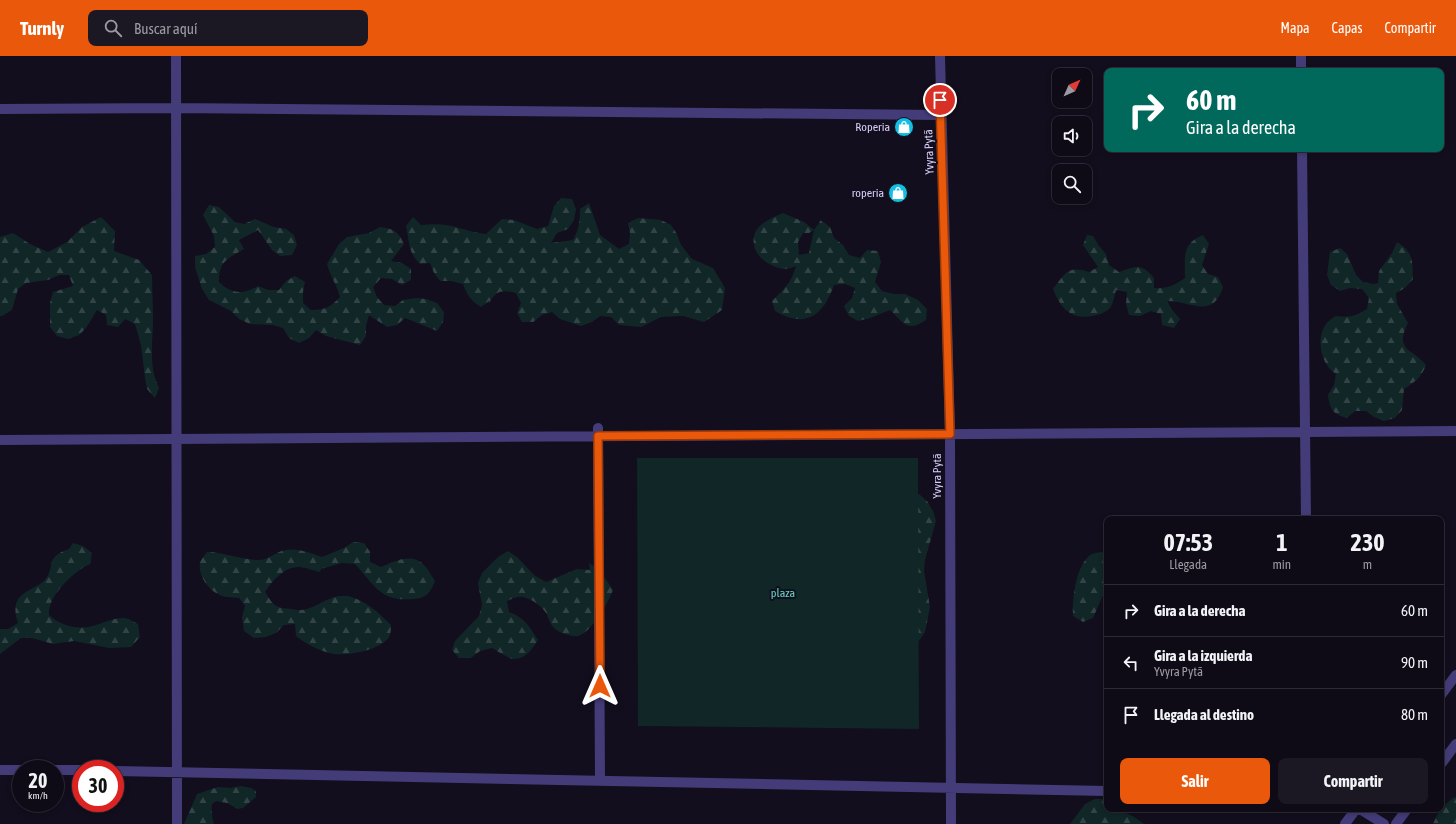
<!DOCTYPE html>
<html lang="es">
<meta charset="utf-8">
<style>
body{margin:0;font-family:"Asap Condensed",sans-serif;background:#1c1823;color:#f1f3f6;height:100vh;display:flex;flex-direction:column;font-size:15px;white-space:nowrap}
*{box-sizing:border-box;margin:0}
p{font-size:13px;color:#9b9aa1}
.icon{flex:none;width:22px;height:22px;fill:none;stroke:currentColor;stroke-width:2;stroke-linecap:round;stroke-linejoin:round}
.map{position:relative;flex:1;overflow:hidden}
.drawer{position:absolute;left:1104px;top:460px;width:340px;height:296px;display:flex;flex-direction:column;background:#0e0a16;border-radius:8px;box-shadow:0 2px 6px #0003,0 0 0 1px #2e2b35}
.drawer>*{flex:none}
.banner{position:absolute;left:1104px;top:12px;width:340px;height:84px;border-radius:8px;box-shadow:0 2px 6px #0003,0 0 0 1px #2e2b35;background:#00695c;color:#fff;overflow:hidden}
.needle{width:26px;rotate:45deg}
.buttons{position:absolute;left:1052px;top:12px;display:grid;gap:8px}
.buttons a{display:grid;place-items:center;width:40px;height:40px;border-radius:8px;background:#0e0a16;box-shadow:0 2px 6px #0003,0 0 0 1px #2e2b35;font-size:20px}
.speed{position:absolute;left:12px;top:704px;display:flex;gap:8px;font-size:20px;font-weight:700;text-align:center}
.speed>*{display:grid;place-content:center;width:52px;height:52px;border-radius:50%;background:#0e0a16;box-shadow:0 2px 6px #0003,0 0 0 1px #2e2b35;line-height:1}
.speed small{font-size:10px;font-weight:400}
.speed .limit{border:6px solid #d22;background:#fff;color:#111}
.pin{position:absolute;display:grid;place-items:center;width:34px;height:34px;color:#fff;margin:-17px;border:2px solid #fff;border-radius:50%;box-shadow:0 1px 4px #0007}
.me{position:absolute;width:44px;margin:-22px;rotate:0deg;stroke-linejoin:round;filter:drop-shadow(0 0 3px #0008)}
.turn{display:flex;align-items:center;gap:14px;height:84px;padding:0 16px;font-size:18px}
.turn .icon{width:52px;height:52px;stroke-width:2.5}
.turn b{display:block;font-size:28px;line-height:34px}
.eta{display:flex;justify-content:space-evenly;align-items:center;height:68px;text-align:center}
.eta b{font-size:24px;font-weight:700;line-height:28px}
.action{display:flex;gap:8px;margin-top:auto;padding:8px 16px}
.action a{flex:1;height:46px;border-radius:8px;background:#ea580c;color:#fff;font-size:16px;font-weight:700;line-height:46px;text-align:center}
.action a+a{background:#1c1823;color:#f1f3f6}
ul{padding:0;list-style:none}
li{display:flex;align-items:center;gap:12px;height:52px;padding:0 16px;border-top:1px solid #2e2b35}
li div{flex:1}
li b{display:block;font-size:15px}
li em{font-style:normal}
header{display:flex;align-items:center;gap:24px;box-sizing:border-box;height:56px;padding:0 20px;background:#ea580c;color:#fff}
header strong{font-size:19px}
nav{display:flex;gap:22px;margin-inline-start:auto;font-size:14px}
.search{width:280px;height:36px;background:#1c1823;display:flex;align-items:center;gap:10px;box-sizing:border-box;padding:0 14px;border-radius:8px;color:#9b9aa1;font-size:15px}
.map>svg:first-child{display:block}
.forest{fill:url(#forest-firs);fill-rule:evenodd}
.park{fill:#112627}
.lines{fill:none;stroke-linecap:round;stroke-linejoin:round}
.minor{stroke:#433c79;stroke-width:10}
.route-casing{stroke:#983908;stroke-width:10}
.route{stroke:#ea580c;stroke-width:7}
.labels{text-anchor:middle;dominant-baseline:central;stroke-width:4;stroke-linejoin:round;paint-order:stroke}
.poi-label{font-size:12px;fill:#d7cefb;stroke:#120e1d;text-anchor:end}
.street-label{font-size:12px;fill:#d7cefb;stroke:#120e1d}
.park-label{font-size:12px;fill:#61d4c0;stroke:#120e1d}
</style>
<header>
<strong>Turnly</strong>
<div class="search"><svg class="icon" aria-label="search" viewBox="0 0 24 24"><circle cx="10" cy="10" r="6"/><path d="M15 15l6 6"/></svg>Buscar aquí</div>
<nav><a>Mapa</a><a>Capas</a><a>Compartir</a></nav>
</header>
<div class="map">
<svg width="1456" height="768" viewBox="0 0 1456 768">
<defs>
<pattern id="forest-firs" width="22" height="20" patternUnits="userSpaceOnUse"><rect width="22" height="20" fill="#112627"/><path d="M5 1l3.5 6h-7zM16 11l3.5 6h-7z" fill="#334447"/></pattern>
</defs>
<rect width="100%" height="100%" fill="#120e1d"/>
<path class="forest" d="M561,142L572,143L576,153L574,164L568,173L557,177L551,187L573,184C579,173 580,165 580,153L589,147L600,179L619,193L629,188L630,177L628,167L638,162L661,164L671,169L677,178L681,189L692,203L713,212L725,232L722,254L704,266L683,260L661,261L641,271L619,269L611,261L600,260L592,266L581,270L560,263L552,256L542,259L533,266H522L517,257L521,247L516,237C502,234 497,234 489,247V245L481,251C471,245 467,239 463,228L451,225H440L434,217L430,207L420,208C407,195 410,186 406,170L413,161L421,169C431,168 442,168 452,170C464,173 474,177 486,178L502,163L514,164L537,173L548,170L554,150Z
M209,149L219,151L235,166L244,168L255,163L274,171L286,173L294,179L297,189L292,199L280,200L272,194L258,174L239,184L244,193C228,203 219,204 219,226C231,238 243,239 258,230L268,234H279L286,225L295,220L305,226L303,236V247L311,254C326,254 330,251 340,241C337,229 330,220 327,208L339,188L347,181L369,177L380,171C394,173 398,175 404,188L391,205L402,207L411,213V224L402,229L392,223L381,222L373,231L377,241L384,249L395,250L403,244L416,242L426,243L437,247L444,256L443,266L437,275L405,262L397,269L387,271L369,259L366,270V280L360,289L326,280L316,274L309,282L299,287L289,282L283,272L273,269L250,268L239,263L231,255L209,244L202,233L195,211V200L206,198L215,191L214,180L203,159Z
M783,157L804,166L814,174L821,164L830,171L834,182L843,189L849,199L860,202L867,194L878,195L881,206L875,226L882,235L894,238H905L918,244L927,253L926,264C907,277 904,267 890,254L870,262L858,265L849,260L844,250L852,242L855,232L845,228L834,229C823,260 806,273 775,255L772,245C784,233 792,226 796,210C793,211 788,213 784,213C767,211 748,196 755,177C759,167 773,161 783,157ZM814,174L809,197L799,199L798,186L803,177H809Z
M101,161L115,175L114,195L139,204L152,219C152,233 153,248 153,262C153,286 148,310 159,332L155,342L147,333L145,322L141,289L135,268L125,263L118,271L107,269L106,259L97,254L86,272L79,279L68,283L57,280L50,271V247L53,236L73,230L69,219H59L48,224L26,227L18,233L12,254L2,260H0V181L13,177L30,188L48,196L67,186L82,171Z
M1087,179L1093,180L1099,190L1106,198L1109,209L1119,216C1136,211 1140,206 1154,222V232C1167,233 1175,229 1185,222C1185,202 1181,188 1203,179L1209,188L1202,209L1208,218L1218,221L1223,231C1213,264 1191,245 1167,245L1173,255L1180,263L1174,272L1162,269L1161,258L1151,255L1140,260L1129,259L1126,248L1127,236L1116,234C1114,241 1113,250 1108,254C1104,257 1098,259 1093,260C1071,264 1061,253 1053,233C1065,218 1067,209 1089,216L1098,211L1083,189Z
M1397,186C1414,197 1412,204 1413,223L1405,232L1396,237L1397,248L1408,267C1394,295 1412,292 1426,309C1421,322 1416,325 1404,333L1402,354L1395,362L1384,365L1374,361L1366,355H1355L1347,362C1333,358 1330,354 1328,339L1334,329L1336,318C1333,316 1329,313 1327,309C1319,297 1317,276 1329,265C1331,263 1334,261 1336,260C1349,262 1356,260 1367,253L1369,242L1362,233L1350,232L1340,235L1331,229L1327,219L1330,196L1340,192L1347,198L1356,219L1363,226L1374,228L1378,227L1379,215L1392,197Z
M908,437L919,438L927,445L933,455L936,465L925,504L924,515L930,551L925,576L912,595Z
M353,486L364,487L370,496V506L381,511C393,506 410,497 422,507C427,511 431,519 435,525C430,537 427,542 413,543C381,546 375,530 355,508L342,507L321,513L320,516C313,515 306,511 299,511C285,510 271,526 265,536C274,550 275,552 292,553C295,554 298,554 301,554C316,553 330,537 348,540C365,544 379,557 391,569C391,572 391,578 389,581C380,595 344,601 329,597C316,593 306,588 296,580L295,568L284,569L276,577L266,581L254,582L244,575L242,561L245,550L239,542C232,541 224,542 218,538C207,533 198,518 200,507C201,503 205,499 207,496C224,496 241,504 259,504C266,504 273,499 279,496C294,490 307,496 322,501L344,492Z
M73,487L83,490L92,497L90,508C75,515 58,531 51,547C49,551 49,556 49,559C61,570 77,574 93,570C103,567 113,562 124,562C128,562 134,566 138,568L140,581L131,591L109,592L74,585L53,588L32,582H21L0,598V573H8L18,567C12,549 16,540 33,532C36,530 41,528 44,525C57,510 43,502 69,493Z
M508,495L517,501L534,519L546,526L577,513L590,514L589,507C600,514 606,523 613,534C608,547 592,576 578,580C572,581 560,577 555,573C550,568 549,563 546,557C542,550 527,539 518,541C515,541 510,544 507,545L509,556C525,562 529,570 538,584C533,592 525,604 513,603C508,602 497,595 492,592L480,595L471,602H459L452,594L455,585L479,560L482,549L478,527L482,517L498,501Z
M1101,496L1107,497V530L1093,562L1083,566L1073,560C1072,543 1076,511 1089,500C1092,497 1097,497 1101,496Z
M241,730L251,732L256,735V741L243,752L238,753L227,747L216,745L212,748C211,755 212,762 214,768H184L197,738L218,731L230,732Z
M1454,741L1456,742V768H1433L1440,753Z
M1095,743H1107V753C1122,753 1132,759 1144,768H1070L1085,748Z"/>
<path class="park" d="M637,402H918L919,673L638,670Z"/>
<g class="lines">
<path class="minor" d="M176,0L177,768
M940,0L950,378L951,768
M1301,0V15
M0,53L176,52L941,59
M1302,93L1306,463
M598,372L600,724
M0,384L1456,375
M1441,639L1456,619
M1441,708L1456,688
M0,714H21
M55,714H81
M115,715L1107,735
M1360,753L1384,768
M1345,768L1356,753
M1396,768L1407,753"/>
</g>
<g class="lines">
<g class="route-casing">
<path id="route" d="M600,630L598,380L950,378L940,44"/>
</g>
<use href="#route" class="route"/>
</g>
<defs>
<g id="shop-disc" transform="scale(1)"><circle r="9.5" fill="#13bee2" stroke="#120e1d"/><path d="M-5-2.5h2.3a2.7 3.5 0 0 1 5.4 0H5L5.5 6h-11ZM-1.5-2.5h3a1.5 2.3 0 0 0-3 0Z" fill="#fff"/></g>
</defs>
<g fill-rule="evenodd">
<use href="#shop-disc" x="904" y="71"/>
<use href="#shop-disc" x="898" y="137"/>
</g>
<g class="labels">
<g class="poi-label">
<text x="890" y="71">Roperia</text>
<text x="884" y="137">roperia</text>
</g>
<g class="street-label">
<text transform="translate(929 96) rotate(-92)">Yvyra Pytã</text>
<text transform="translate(937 420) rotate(-90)">Yvyra Pytã</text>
</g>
<g class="park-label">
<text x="783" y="537">plaza</text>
</g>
</g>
</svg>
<div class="buttons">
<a><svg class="needle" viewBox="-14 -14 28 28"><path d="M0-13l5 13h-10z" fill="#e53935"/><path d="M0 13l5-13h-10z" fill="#9b9aa1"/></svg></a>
<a><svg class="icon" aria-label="sound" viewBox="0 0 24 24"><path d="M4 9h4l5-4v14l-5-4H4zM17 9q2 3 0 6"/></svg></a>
<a><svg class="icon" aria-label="search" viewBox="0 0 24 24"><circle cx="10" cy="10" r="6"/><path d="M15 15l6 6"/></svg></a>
</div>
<div class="speed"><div>20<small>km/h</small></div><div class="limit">30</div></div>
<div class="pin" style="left:940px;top:44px;background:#d93025"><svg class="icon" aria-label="arrive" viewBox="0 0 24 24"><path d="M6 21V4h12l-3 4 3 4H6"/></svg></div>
<svg class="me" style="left:600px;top:630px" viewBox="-20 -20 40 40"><path d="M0-17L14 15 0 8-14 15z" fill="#ea580c" stroke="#fff" stroke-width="4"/></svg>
<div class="banner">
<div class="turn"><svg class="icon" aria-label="right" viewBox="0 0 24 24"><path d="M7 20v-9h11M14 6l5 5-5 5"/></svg><div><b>60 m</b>Gira a la derecha</div></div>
</div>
<section class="drawer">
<div class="eta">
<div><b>07:53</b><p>Llegada</p></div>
<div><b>1</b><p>min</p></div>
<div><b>230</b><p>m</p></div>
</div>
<ul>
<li><svg class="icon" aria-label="right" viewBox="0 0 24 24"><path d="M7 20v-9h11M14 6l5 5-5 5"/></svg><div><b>Gira a la derecha</b></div><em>60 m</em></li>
<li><svg class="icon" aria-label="left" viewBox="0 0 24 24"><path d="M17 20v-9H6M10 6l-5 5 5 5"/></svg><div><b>Gira a la izquierda</b><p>Yvyra Pytã</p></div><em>90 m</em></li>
<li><svg class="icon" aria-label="arrive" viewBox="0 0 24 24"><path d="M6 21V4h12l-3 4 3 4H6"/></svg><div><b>Llegada al destino</b></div><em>80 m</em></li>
</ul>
<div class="action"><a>Salir</a><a>Compartir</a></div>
</section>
</div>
